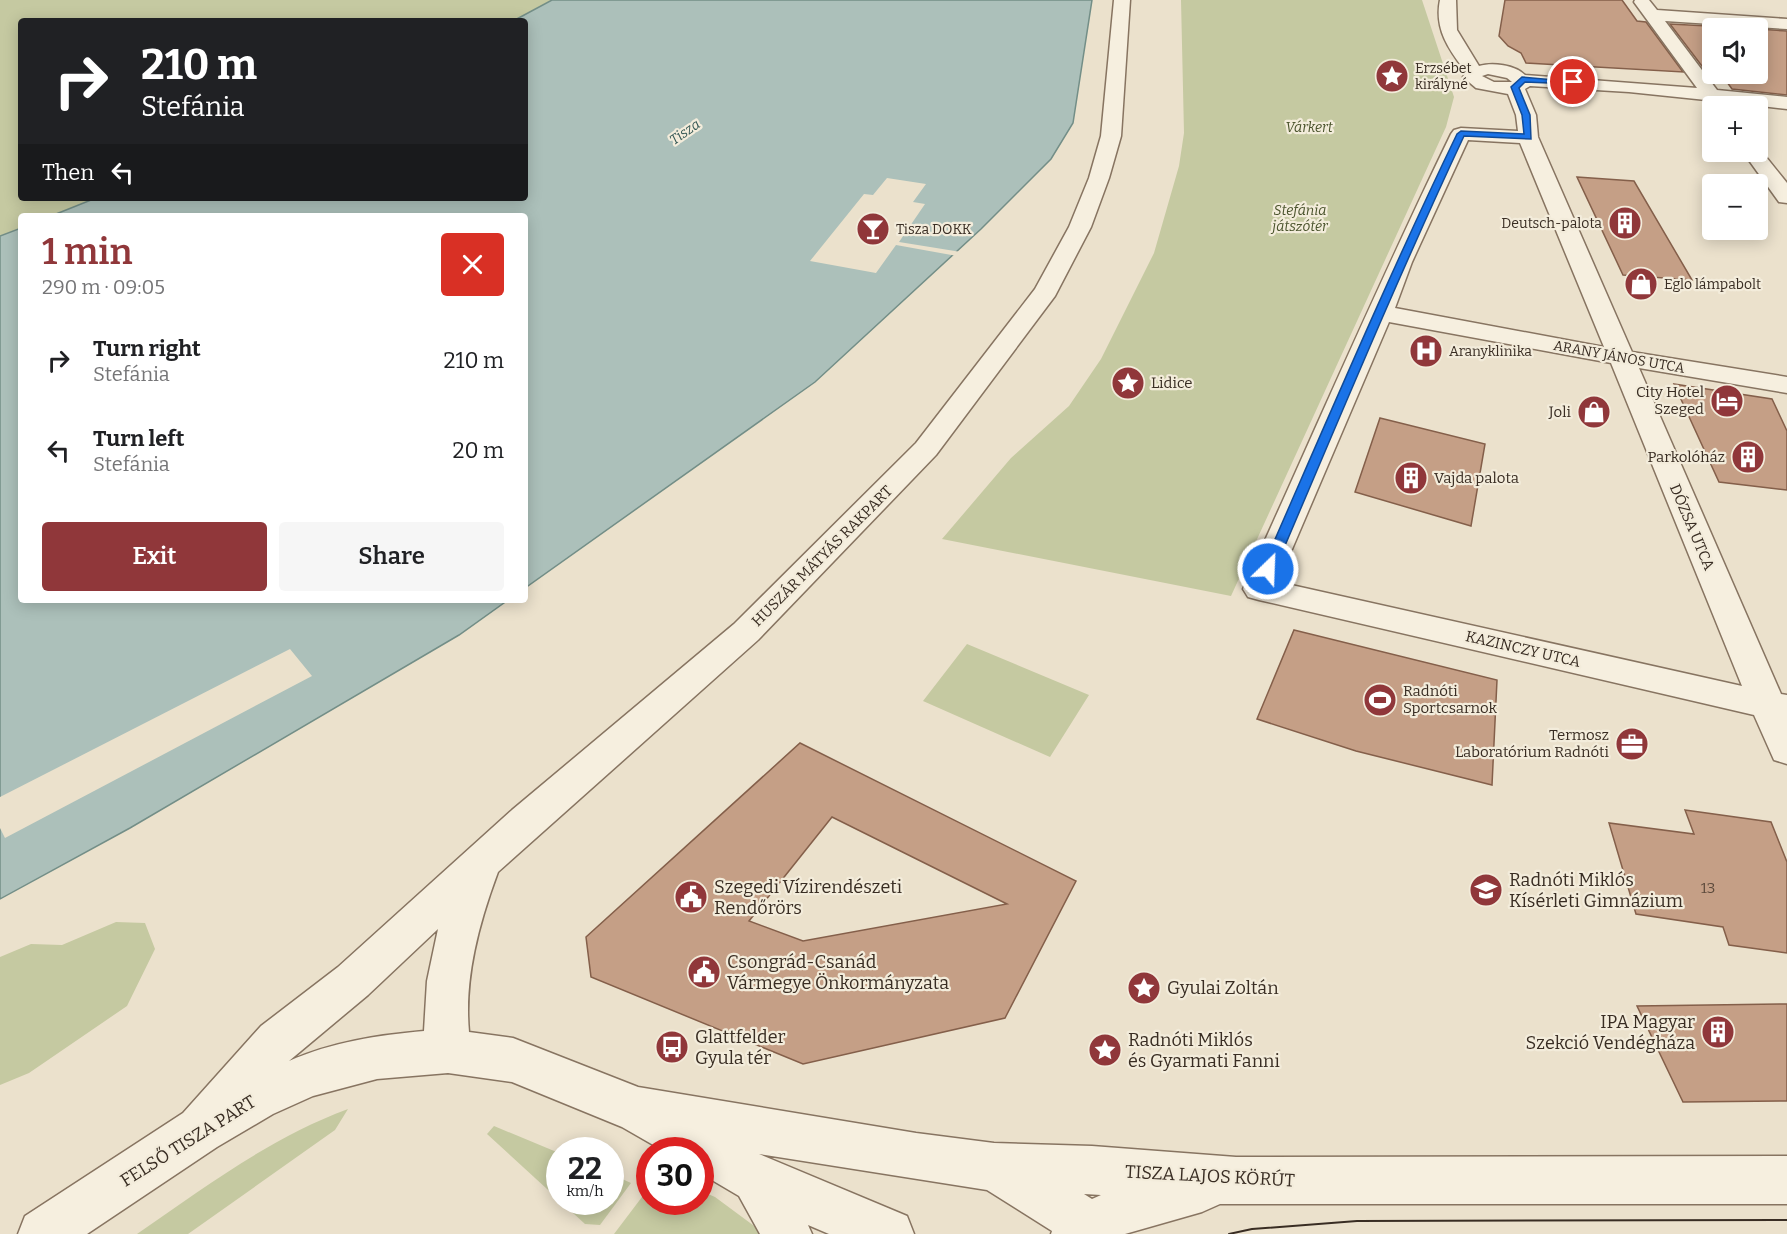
<!DOCTYPE html>
<meta charset="utf-8">
<style>
body{margin:0;font-family:Bitter,serif;background:#f6f6f6;color:#202124;height:100vh;display:flex;flex-direction:column;font-size:22px;white-space:nowrap}
*{box-sizing:border-box;margin:0}
p{font-size:20px;color:#757577}
.icon{flex:none;width:33px;height:33px;fill:none;stroke:currentColor;stroke-width:2;stroke-linecap:round;stroke-linejoin:round}
.map{position:relative;flex:1;overflow:hidden}
.sheet{position:absolute;left:18px;top:213px;width:510px;height:390px;display:flex;flex-direction:column;background:#fff;border-radius:6px;box-shadow:0 3px 15px #0003}
.sheet>*{flex:none}
.banner{position:absolute;left:18px;top:18px;width:510px;height:183px;border-radius:6px;box-shadow:0 3px 15px #0003;background:#202124;color:#fff;overflow:hidden}
.buttons{position:absolute;left:1702px;top:18px;display:grid;gap:12px}
.buttons a{display:grid;place-items:center;width:66px;height:66px;border-radius:6px;background:#fff;box-shadow:0 3px 15px #0003;font-size:30px}
.speed{position:absolute;left:546px;top:1137px;display:flex;gap:12px;font-size:30px;font-weight:700;text-align:center}
.speed>*{display:grid;place-content:center;width:78px;height:78px;border-radius:50%;background:#fff;box-shadow:0 3px 15px #0003;line-height:1}
.speed small{font-size:15px;font-weight:400}
.speed .limit{border:9px solid #d22;background:#fff;color:#111}
.pin{position:absolute;display:grid;place-items:center;width:51px;height:51px;color:#fff;margin:-26px;border:3px solid #fff;border-radius:50%;box-shadow:0 2px 6px #0007}
.me{position:absolute;width:66px;margin:-33px;rotate:24deg;stroke-linejoin:round;filter:drop-shadow(0 0 4px #0008)}
.turn{display:flex;align-items:center;gap:21px;height:126px;padding:0 24px;font-size:27px}
.turn .icon{width:78px;height:78px;stroke-width:2.5}
.turn b{display:block;font-size:42px;line-height:51px}
.then{display:flex;align-items:center;height:57px;padding:0 24px;background:#0003;gap:12px;font-size:22px}
.round{display:grid;place-items:center;flex:none;width:63px;height:63px;border-radius:6px;background:#f6f6f6}
.overview{display:flex;align-items:center;justify-content:space-between;height:102px;padding:0 24px}
h1{font-size:36px;font-weight:600;line-height:45px;color:#90373a}
.primary-button{display:flex;gap:12px;margin-top:auto;padding:12px 24px}
.primary-button a{flex:1;height:69px;border-radius:6px;background:#90373a;color:#fff;font-size:24px;font-weight:600;line-height:69px;text-align:center}
.primary-button a+a{background:#f6f6f6;color:#202124}
ul{padding:0;list-style:none}
li{display:flex;align-items:center;gap:18px;height:90px;padding:0 24px}
li div{flex:1}
li b{display:block;font-size:22px}
li em{font-style:normal}
.map>svg:first-child{display:block}
.green{fill:#c5c9a1}
.water{fill:#acc0ba;stroke:#738e87;stroke-width:1.5}
.pier{fill:#ebe1cc}
.building{fill:#c59f86;stroke:#845f4a;stroke-width:1.5;fill-rule:evenodd}
.lines{fill:none;stroke-linecap:round;stroke-linejoin:round}
.minor-casing{stroke:#877461;stroke-width:3}
.minor{fill:#f6efdf;fill-rule:evenodd}
.tram{stroke:#392d23;stroke-width:2}
.route{fill:#1a73e8;stroke:#114b97;stroke-width:1.5}
.labels{text-anchor:middle;dominant-baseline:central;stroke-width:4.5;stroke-linejoin:round;paint-order:stroke}
.far-poi-label{font-size:14px;fill:#392d23;stroke:#f3ecdb;text-anchor:start}
.far-park-label{font-size:14px;font-style:italic;fill:#4a532c;stroke:#f3ecdb}
.far-water-label{font-size:14px;font-style:italic;fill:#345754;stroke:#f3ecdb}
.far-street-label{font-size:14px;fill:#392d23;stroke:#f3ecdb}
.poi-label{font-size:15px;fill:#392d23;stroke:#f3ecdb;text-anchor:end}
.street-label{font-size:15px;fill:#392d23;stroke:#f3ecdb}
.near-number-label{font-size:15px;fill:#5c4a3c}
.near-poi-label{font-size:18px;fill:#392d23;stroke:#f3ecdb;text-anchor:start}
.near-street-label{font-size:18px;fill:#392d23;stroke:#f3ecdb}
</style>
<div class="map">
<svg width="1787" height="1234" viewBox="0 0 1787 1234">
<rect width="100%" height="100%" fill="#ebe1cc"/>
<path class="green" d="M0,0H552L513,21H21V198H96L51,216H21V228L0,236Z
M1181,0H1422L1454,97L1446,127L1231,596L942,539L1011,458L1069,406L1101,359L1154,253L1179,166L1184,133Z
M967,644L1089,695L1050,757L923,701Z
M116,922L145,923L155,949L127,1006L29,1073L0,1085V957L31,944L62,945Z
M348,1109L335,1130L188,1234H137C205,1187 270,1138 348,1109Z
M494,1126L559,1153V1200L487,1134Z
M611,1174L631,1183L600,1225L585,1224L561,1202H610Z
M701,1191L715,1197L765,1234H614L642,1197L649,1193L650,1202H700Z"/>
<path class="water" d="M552,0H1092L1073,123L1051,159L981,229L815,382L525,588V216H51L96,198H525V21H513Z
M21,228V600H508L459,635L130,828L0,899V236Z"/>
<path class="pier" d="M887,178L926,184L913,202L925,204L899,242L961,252L957,256L896,245L876,273L810,261L864,194L873,195Z
M290,649L312,676L5,838L0,828V797Z"/>
<path class="building" d="M1505,0H1622L1637,21L1646,22L1683,72L1526,63L1521,53L1508,46L1499,36Z
M1670,24L1745,28H1713V74H1758V29L1787,31V95L1732,89L1722,75L1708,74Z
M1577,177L1634,181L1692,280L1623,275Z
M1674,384L1772,399L1787,431V490L1719,482Z
M1380,418L1485,444L1471,526L1355,492Z
M1294,630L1497,680L1492,785L1356,751L1257,719Z
M800,743L1076,881L1005,1018L803,1064L591,977L586,937ZM832,817L1007,904L803,941L749,921Z
M1685,810L1771,822L1787,862V953L1729,945L1723,927L1636,914L1609,823L1694,834Z
M1787,1004V1101L1683,1102L1637,1006Z"/>
<g class="lines">
<g class="minor-casing">
<path id="minor" d="M1114,0H1130L1121,136L1109,178L1091,227L1055,296L936,455L758,640L498,872C479,923 464,978 469,1032L513,1038L638,1087L916,1133L994,1143L1092,1146L1236,1157L1787,1156V1204H1220L1202,1212L1125,1234H1051L1052,1231L987,1190L759,1154L907,1216L914,1234H829L808,1225L812,1234H760L739,1196L700,1173V1150H662L622,1127L512,1082L448,1073L377,1079L313,1096L273,1114L217,1147L87,1234H18L25,1216L183,1113L261,1026L338,967L512,810L734,624L916,443L1035,289L1069,227L1089,178L1101,136ZM438,929L427,981L424,1031C378,1035 332,1042 289,1061L368,995ZM1084,1194L1101,1195L1092,1199Z
M1440,0H1456L1457,30L1479,66C1493,62 1515,65 1525,75L1697,88L1634,2L1635,0H1649L1657,10L1787,19V29L1665,21L1717,90L1787,97V109L1727,102V106H1713V109L1706,100L1629,92L1530,86L1525,89L1536,115L1538,137L1632,352L1787,377V393L1639,368L1781,694L1787,695V764L1774,760L1754,715L1259,600L1248,597L1243,589C1312,437 1378,284 1451,134L1454,130L1461,128L1518,131L1516,115L1508,94L1476,88L1463,77L1466,72C1449,50 1434,29 1440,0ZM1488,74L1507,78L1512,82H1494L1482,76ZM1468,140L1520,143L1604,347L1395,308L1412,262ZM1389,322L1611,363L1742,686L1278,582Z
M1758,147L1787,183V203L1779,202L1743,152H1758Z"/>
</g>
<use href="#minor" class="minor"/>
<path class="tram" d="M1229,1234L1252,1229L1357,1221L1787,1220"/>
</g>
<path class="route" d="M1522,77L1577,82L1573,84L1525,82L1519,88L1530,115L1531,139L1464,136C1397,279 1337,424 1275,569L1273,572H1264L1262,569C1326,423 1388,277 1457,134L1461,131L1524,134L1522,115L1511,87Z"/>
<defs>
<g id="sight-disc" transform="scale(1.725)"><circle r="9.5" fill="#90373a" stroke="#f3ecdb"/><path d="M0-6L1.8-2.2L6-1.7L2.9 1.2L3.7 5.4L0 3.3L-3.7 5.4L-2.9 1.2L-6-1.7L-1.8-2.2Z" fill="#fff"/></g>
<g id="building-disc" transform="scale(1.725)"><circle r="9.5" fill="#90373a" stroke="#f3ecdb"/><path d="M-4-6H4V6H1V3H-1V6H-4ZM-2.5-4.3h1.7v1.8h-1.7ZM.8-4.3h1.7v1.8H.8ZM-2.5-1h1.7V.8h-1.7ZM.8-1h1.7V.8H.8Z" fill="#fff"/></g>
<g id="bar-disc" transform="scale(1.725)"><circle r="9.5" fill="#90373a" stroke="#f3ecdb"/><path d="M-6-5H6L.8 .8V4.5H3.5V6h-7V4.5H-.8V.8Z" fill="#fff"/></g>
<g id="shop-disc" transform="scale(1.725)"><circle r="9.5" fill="#90373a" stroke="#f3ecdb"/><path d="M-5-2.5h2.3a2.7 3.5 0 0 1 5.4 0H5L5.5 6h-11ZM-1.5-2.5h3a1.5 2.3 0 0 0-3 0Z" fill="#fff"/></g>
<g id="hospital-disc" transform="scale(1.725)"><circle r="9.5" fill="#90373a" stroke="#f3ecdb"/><path d="M-5-5h3v3.5h4V-5h3V5h-3V1.5h-4V5h-3Z" fill="#fff"/></g>
<g id="hotel-disc" transform="scale(1.725)"><circle r="9.5" fill="#90373a" stroke="#f3ecdb"/><path d="M-6-4.5h1.5V1H6V5H4.5V3h-9V5H-6ZM-4 0a1.8 1.8 0 1 1 3.6 0ZM.5 0V-2.5h3Q6-2.5 6 0Z" fill="#fff"/></g>
<g id="stadium-disc" transform="scale(1.725)"><circle r="9.5" fill="#90373a" stroke="#f3ecdb"/><path d="M0-5a6.5 5 0 1 0 0 10a6.5 5 0 1 0 0-10ZM-3.5-1.8h7v3.6h-7Z" fill="#fff"/></g>
<g id="office-disc" transform="scale(1.725)"><circle r="9.5" fill="#90373a" stroke="#f3ecdb"/><path d="M-6-3h4V-5.5h4V-3h4V5H-6ZM-1-4.5V-3h2v-1.5ZM-6 0V1H6V0Z" fill="#fff"/></g>
<g id="school-disc" transform="scale(1.725)"><circle r="9.5" fill="#90373a" stroke="#f3ecdb"/><path d="M0-5L7-2L0 1L-7-2ZM-4 1L0 2.5L4 1V4Q0 6-4 4Z" fill="#fff"/></g>
<g id="civic-disc" transform="scale(1.725)"><circle r="9.5" fill="#90373a" stroke="#f3ecdb"/><path d="M-.6-6.5H3V-4.5H.6V-3L4-1V1h2V6H-6V1h2V-1L-.6-3ZM-1.2 2.5V6h2.4V2.5Z" fill="#fff"/></g>
<g id="bus-disc" transform="scale(1.725)"><circle r="9.5" fill="#90373a" stroke="#f3ecdb"/><path d="M-5-6H5V4H4V6H2V4H-2V6H-4V4H-5ZM-3.5-4V0h7V-4ZM-3.5 1.2v1.5H-2V1.2ZM2 1.2v1.5H3.5V1.2Z" fill="#fff"/></g>
</defs>
<g fill-rule="evenodd">
<use href="#sight-disc" x="1392" y="76"/>
<use href="#building-disc" x="1625" y="223"/>
<use href="#bar-disc" x="873" y="229"/>
<use href="#shop-disc" x="1641" y="284"/>
<use href="#hospital-disc" x="1426" y="351"/>
<use href="#sight-disc" x="1128" y="383"/>
<use href="#hotel-disc" x="1727" y="401"/>
<use href="#shop-disc" x="1594" y="412"/>
<use href="#building-disc" x="1748" y="457"/>
<use href="#building-disc" x="1411" y="478"/>
<use href="#stadium-disc" x="1380" y="700"/>
<use href="#office-disc" x="1632" y="744"/>
<use href="#school-disc" x="1486" y="890"/>
<use href="#civic-disc" x="691" y="897"/>
<use href="#civic-disc" x="704" y="972"/>
<use href="#sight-disc" x="1144" y="988"/>
<use href="#building-disc" x="1718" y="1032"/>
<use href="#bus-disc" x="672" y="1047"/>
<use href="#sight-disc" x="1105" y="1050"/>
</g>
<g class="labels">
<g class="far-poi-label">
<text x="1415" y="68">Erzsébet<tspan x="1415" dy="16">királyné</tspan></text>
<text x="1602" y="223" text-anchor="end">Deutsch-palota</text>
<text x="896" y="229">Tisza DOKK</text>
<text x="1664" y="284">Eglo lámpabolt</text>
<text x="1449" y="351">Aranyklinika</text>
</g>
<g class="far-park-label">
<text x="1309" y="127">Várkert</text>
<text x="1300" y="210">Stefánia<tspan x="1300" dy="16">játszótér</tspan></text>
</g>
<g class="far-water-label">
<text transform="translate(685 132) rotate(-35)">Tisza</text>
</g>
<g class="far-street-label">
<text transform="translate(1619 357) rotate(10)">ARANY JÁNOS UTCA</text>
</g>
<g class="poi-label">
<text x="1151" y="383" text-anchor="start">Lidice</text>
<text x="1704" y="392">City Hotel<tspan x="1704" dy="17">Szeged</tspan></text>
<text x="1571" y="412">Joli</text>
<text x="1725" y="457">Parkolóház</text>
<text x="1434" y="478" text-anchor="start">Vajda palota</text>
<text x="1403" y="691" text-anchor="start">Radnóti<tspan x="1403" dy="17">Sportcsarnok</tspan></text>
<text x="1609" y="735">Termosz<tspan x="1609" dy="17">Laboratórium Radnóti</tspan></text>
</g>
<g class="street-label">
<text transform="translate(1692 527) rotate(67)">DÓZSA UTCA</text>
<text transform="translate(822 556) rotate(-45)">HUSZÁR MÁTYÁS RAKPART</text>
<text transform="translate(1523 649) rotate(13)">KAZINCZY UTCA</text>
</g>
<g class="near-number-label">
<text x="1708" y="888">13</text>
</g>
<g class="near-poi-label">
<text x="1509" y="880">Radnóti Miklós<tspan x="1509" dy="21">Kísérleti Gimnázium</tspan></text>
<text x="714" y="887">Szegedi Vízirendészeti<tspan x="714" dy="21">Rendőrörs</tspan></text>
<text x="727" y="962">Csongrád-Csanád<tspan x="727" dy="21">Vármegye Önkormányzata</tspan></text>
<text x="1167" y="988">Gyulai Zoltán</text>
<text x="1695" y="1022" text-anchor="end">IPA Magyar<tspan x="1695" dy="21">Szekció Vendégháza</tspan></text>
<text x="695" y="1037">Glattfelder<tspan x="695" dy="21">Gyula tér</tspan></text>
<text x="1128" y="1040">Radnóti Miklós<tspan x="1128" dy="21">és Gyarmati Fanni</tspan></text>
</g>
<g class="near-street-label">
<text transform="translate(188 1141) rotate(-32)">FELSŐ TISZA PART</text>
<text transform="translate(1210 1176) rotate(3)">TISZA LAJOS KÖRÚT</text>
</g>
</g>
</svg>
<div class="buttons">
<a><svg class="icon" aria-label="sound" viewBox="0 0 24 24"><path d="M4 9h4l5-4v14l-5-4H4zM17 9q2 3 0 6"/></svg></a>
<a>+</a>
<a>−</a>
</div>
<div class="speed"><div>22<small>km/h</small></div><div class="limit">30</div></div>
<div class="pin" style="left:1573px;top:82px;background:#d93025"><svg class="icon" aria-label="arrive" viewBox="0 0 24 24"><path d="M6 21V4h12l-3 4 3 4H6"/></svg></div>
<svg class="me" style="left:1268px;top:569px" viewBox="-20 -20 40 40"><circle r="17" fill="#1a73e8" stroke="#fff" stroke-width="3"/><path d="M0-11L8 9 0 5-8 9z" fill="#fff"/></svg>
<div class="banner">
<div class="turn"><svg class="icon" aria-label="right" viewBox="0 0 24 24"><path d="M7 20v-9h11M14 6l5 5-5 5"/></svg><div><b>210 m</b>Stefánia</div></div>
<div class="then">Then<svg class="icon" aria-label="left" viewBox="0 0 24 24"><path d="M17 20v-9H6M10 6l-5 5 5 5"/></svg></div>
</div>
<section class="sheet">
<div class="overview"><div><h1>1 min</h1><p>290 m · 09:05</p></div><a class="round" style="background:#d93025;color:#fff"><svg class="icon" aria-label="close" viewBox="0 0 24 24"><path d="M6 6l12 12M18 6L6 18"/></svg></a></div>
<ul>
<li><svg class="icon" aria-label="right" viewBox="0 0 24 24"><path d="M7 20v-9h11M14 6l5 5-5 5"/></svg><div><b>Turn right</b><p>Stefánia</p></div><em>210 m</em></li>
<li><svg class="icon" aria-label="left" viewBox="0 0 24 24"><path d="M17 20v-9H6M10 6l-5 5 5 5"/></svg><div><b>Turn left</b><p>Stefánia</p></div><em>20 m</em></li>
</ul>
<div class="primary-button"><a>Exit</a><a>Share</a></div>
</section>
</div>
